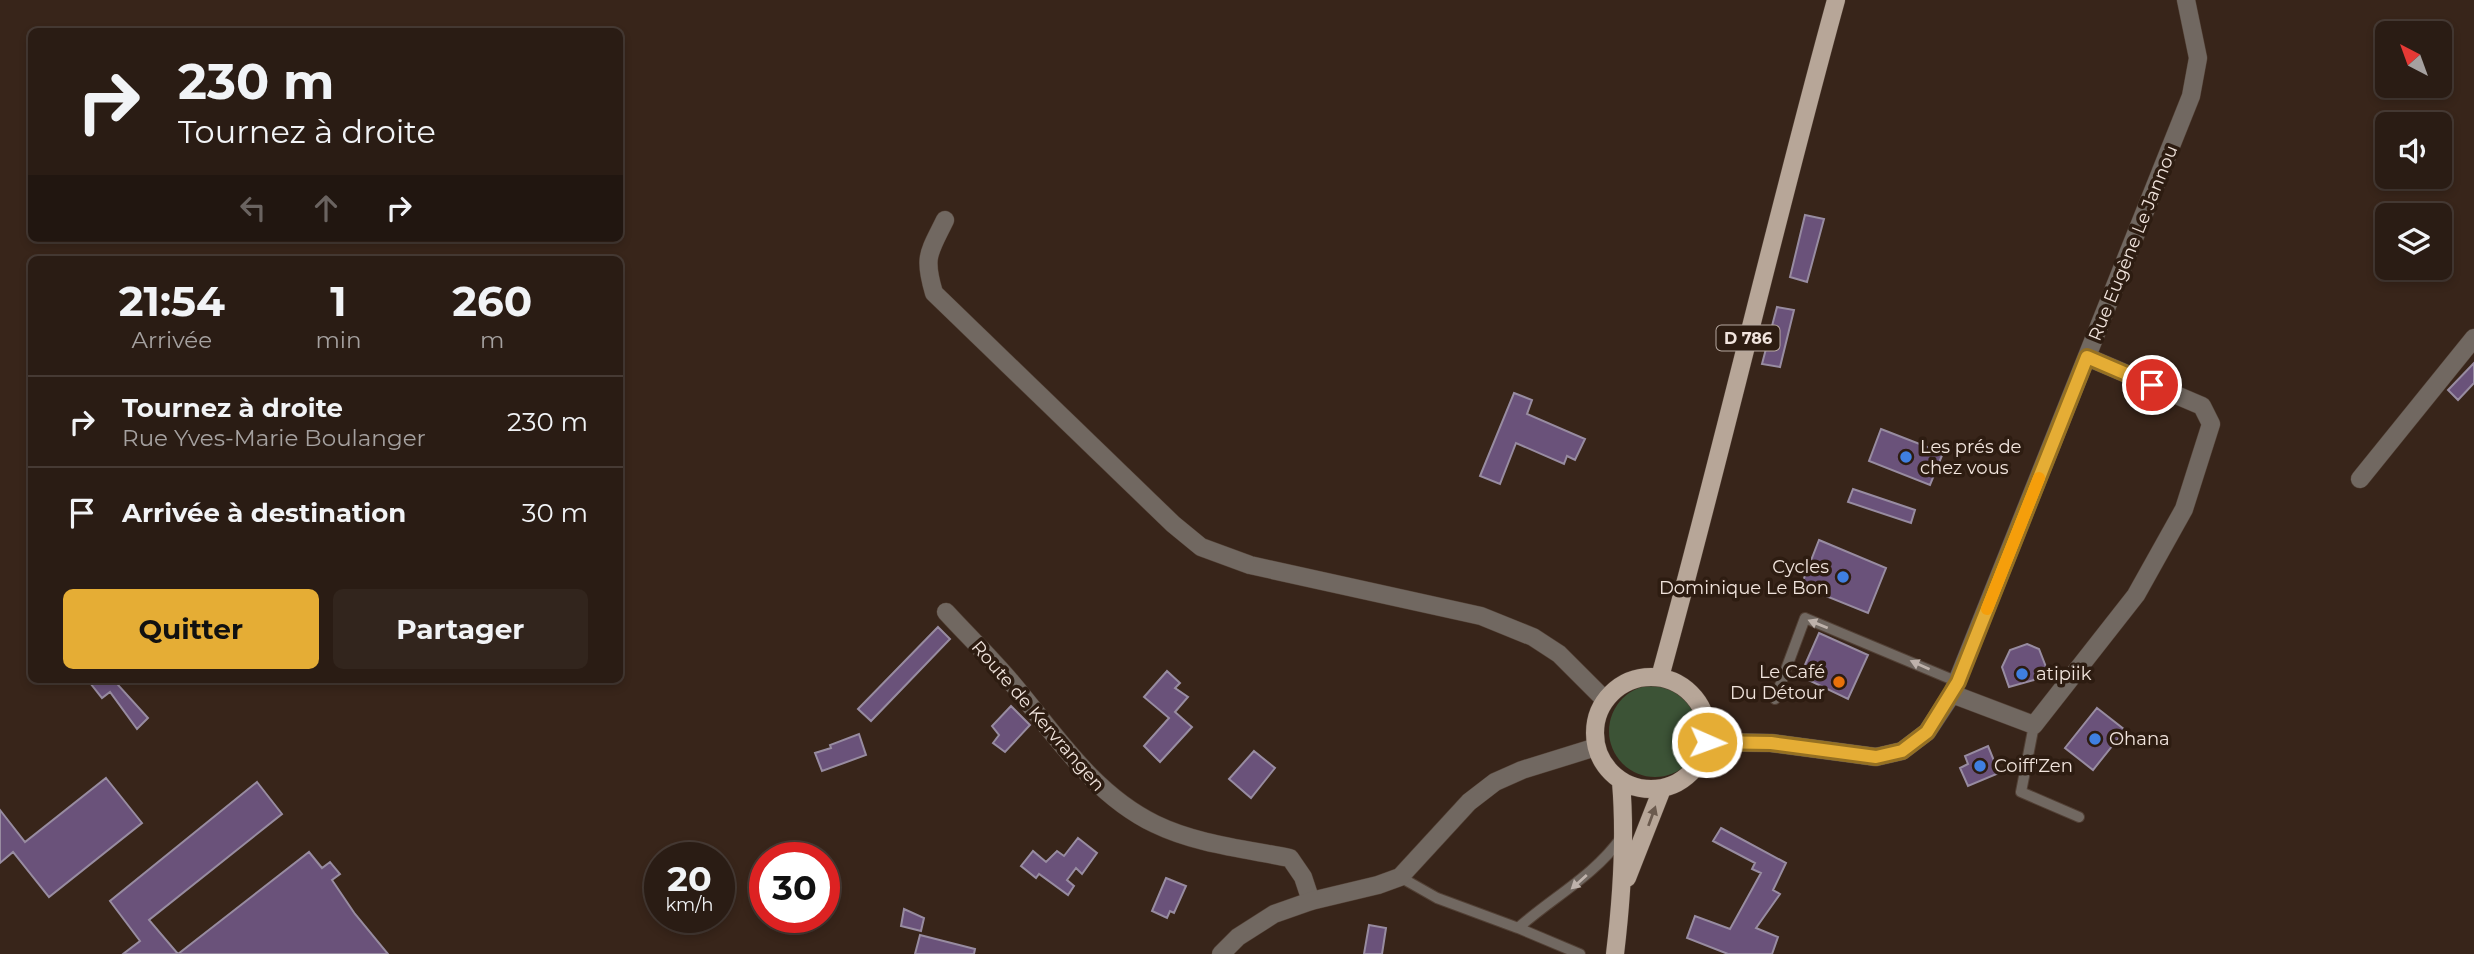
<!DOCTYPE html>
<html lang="fr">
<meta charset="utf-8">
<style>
body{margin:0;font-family:Montserrat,sans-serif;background:#32251d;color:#f1f3f6;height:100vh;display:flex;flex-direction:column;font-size:26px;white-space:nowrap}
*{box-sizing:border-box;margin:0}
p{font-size:23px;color:#a5a1a0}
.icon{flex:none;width:38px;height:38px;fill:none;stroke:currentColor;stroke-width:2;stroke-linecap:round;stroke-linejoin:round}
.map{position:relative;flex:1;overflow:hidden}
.side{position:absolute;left:28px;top:256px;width:595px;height:427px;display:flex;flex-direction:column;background:#2a1c14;border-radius:10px;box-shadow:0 4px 10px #0003,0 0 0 2px #463a34}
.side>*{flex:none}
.banner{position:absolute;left:28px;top:28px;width:595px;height:214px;border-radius:10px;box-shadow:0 4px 10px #0003,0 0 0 2px #463a34;background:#2a1c14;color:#f1f3f6;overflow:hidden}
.needle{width:46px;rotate:319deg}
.controls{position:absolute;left:2375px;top:21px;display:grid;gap:14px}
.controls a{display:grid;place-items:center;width:77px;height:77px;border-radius:10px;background:#2a1c14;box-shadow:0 4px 10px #0003,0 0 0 2px #463a34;font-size:35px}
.speed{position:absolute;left:644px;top:842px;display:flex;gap:14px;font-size:35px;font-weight:700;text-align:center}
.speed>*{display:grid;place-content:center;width:91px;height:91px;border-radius:50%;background:#2a1c14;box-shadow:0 4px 10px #0003,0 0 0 2px #463a34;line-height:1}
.speed small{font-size:18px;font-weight:400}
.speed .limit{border:10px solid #d22;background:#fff;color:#111}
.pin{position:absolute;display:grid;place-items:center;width:60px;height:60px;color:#fff;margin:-30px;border:4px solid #fff;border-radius:50%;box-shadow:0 2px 7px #0007}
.me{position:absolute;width:77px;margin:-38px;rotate:92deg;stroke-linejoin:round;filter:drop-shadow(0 0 5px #0008)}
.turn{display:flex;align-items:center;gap:24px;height:147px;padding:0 35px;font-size:32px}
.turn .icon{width:91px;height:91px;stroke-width:2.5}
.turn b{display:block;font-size:49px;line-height:60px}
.lanes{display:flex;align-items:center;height:66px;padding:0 35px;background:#0003;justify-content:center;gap:35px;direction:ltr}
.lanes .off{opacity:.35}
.eta{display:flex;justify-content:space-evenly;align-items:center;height:119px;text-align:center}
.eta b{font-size:42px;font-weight:700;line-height:49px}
.primary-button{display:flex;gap:14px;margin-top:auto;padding:14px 35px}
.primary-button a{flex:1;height:80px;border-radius:10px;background:#e5ad35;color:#111;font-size:28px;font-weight:700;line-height:80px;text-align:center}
.primary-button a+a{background:#32251d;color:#f1f3f6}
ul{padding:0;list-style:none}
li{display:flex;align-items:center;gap:21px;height:91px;padding:0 35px;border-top:2px solid #463a34}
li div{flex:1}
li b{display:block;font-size:26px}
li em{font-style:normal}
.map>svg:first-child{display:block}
.green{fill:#3c5336}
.building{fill:#6a527a;stroke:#988ca1;stroke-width:2}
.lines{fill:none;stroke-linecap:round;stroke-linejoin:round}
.service-casing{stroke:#524035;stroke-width:12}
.minor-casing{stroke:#524035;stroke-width:19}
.tertiary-casing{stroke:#524035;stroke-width:19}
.primary-casing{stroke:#524035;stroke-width:19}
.service{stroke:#716861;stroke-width:10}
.minor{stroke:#716861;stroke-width:18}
.tertiary{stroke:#716861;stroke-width:18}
.primary{stroke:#b7a698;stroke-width:18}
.oneway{fill:#beb2ab}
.oneway2{fill:#6b5a4e}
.route-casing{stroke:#957022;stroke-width:18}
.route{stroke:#e5ad35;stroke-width:12}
.slow{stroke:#f59e0b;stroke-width:12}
.shop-dot{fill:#3f7fe0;stroke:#2d1c11;stroke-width:2.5}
.food-dot{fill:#e8710a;stroke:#2d1c11;stroke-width:2.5}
.labels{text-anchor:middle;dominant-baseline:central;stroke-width:7;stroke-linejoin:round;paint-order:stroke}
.shield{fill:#2d1c11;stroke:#b6a8a0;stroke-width:2}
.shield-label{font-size:16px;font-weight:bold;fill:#f1e4dd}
.street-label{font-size:18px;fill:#f1e4dd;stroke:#2d1c11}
.poi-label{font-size:18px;fill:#f1e4dd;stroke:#2d1c11;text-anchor:start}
</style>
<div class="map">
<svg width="2474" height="954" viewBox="0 0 2474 954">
<rect width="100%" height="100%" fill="#38251a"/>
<path class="green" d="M1609 731a46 46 0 1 1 92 0a46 46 0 1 1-92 0Z"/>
<path class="building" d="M1805,215L1824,219L1807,282L1790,277Z
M1777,307L1794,310L1780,367L1762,364Z
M2474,363V383L2458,400L2448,390Z
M1514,393L1532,400L1527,414L1585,439L1575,460L1567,456L1564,464L1516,443L1500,484L1480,476Z
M1881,429L1943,453L1930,485L1869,461Z
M1853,489L1915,510L1911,523L1848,502Z
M1819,540L1886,568L1868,613L1801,586Z
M938,627L950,639L871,721L858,709Z
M1819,633L1868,655L1848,699L1800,676Z
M2027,644L2039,649L2046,667L2034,680L2009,687L2002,667L2010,650Z
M1167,671L1180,683L1175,688L1188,697L1175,712L1192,727L1160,762L1144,746L1169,718L1144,697Z
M87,679H126L118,685L148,718L137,729L110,692L102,698Z
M1011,706L1030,725L1005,752L993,743L999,735L992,726Z
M2097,708L2125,730L2093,770L2065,748Z
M859,734L866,755L822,771L815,753L831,748L830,745Z
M1988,746L1999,773L1968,786L1960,768L1968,764L1965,756Z
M1254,751L1275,768L1251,798L1229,779Z
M106,778L142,823L49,897L13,852L0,863V810L25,842Z
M257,782L282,814L149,920L178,954L309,852L322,868L330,862L340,874L332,880L355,914L388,954H123L140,941L110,901Z
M1721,828L1786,863L1773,890L1780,894L1756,928L1778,937L1772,954H1728L1687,938L1695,916L1730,929L1761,873L1752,869L1755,863L1713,841Z
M1078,838L1097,853L1082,874L1076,868L1067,880L1074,886L1068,895L1039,874L1036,878L1021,866L1033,851L1046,862L1057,851L1064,856Z
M1166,878L1186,886L1174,913L1170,911L1167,918L1152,911Z
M904,909L924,918L921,931L901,926Z
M1369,925L1386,928L1382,954H1364Z
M920,935L975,949L974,954H915Z"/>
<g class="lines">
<g class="service-casing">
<path id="service" d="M1775,699L1805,618L1958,682
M2034,725L2021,792L2079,817
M1400,877L1437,898L1518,928L1580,954
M1518,928C1553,897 1594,876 1621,838"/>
</g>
<g class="minor-casing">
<path id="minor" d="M945,220C929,253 923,256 934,293L1173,524L1201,547L1250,565L1481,616L1533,637L1559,654L1605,700
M2360,479L2474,338
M946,612C968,636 991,658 1012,683C1055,734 1093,794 1155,824C1196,844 1245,849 1290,858L1303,877L1311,901
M1952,694L2034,725L2136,595L2184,509L2211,424L2202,406L2087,357
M1708,742L1771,743L1876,757L1902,751L1927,732L1952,694L2191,96L2198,58L2186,0"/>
</g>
<g class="tertiary-casing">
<path id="tertiary" d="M1221,954L1238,937L1274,914L1311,901L1378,885L1400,877L1469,802L1495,782L1522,770L1596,747"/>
</g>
<g class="primary-casing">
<path id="primary" d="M1595 733a56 56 0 1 1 112 0a56 56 0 1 1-112 0Z
M1660,677C1722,452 1774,225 1836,0
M1627,878L1662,789
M1615,954C1622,896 1626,840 1621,782"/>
</g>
<use href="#service" class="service"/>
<use href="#minor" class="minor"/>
<use href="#tertiary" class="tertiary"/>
<use href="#primary" class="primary"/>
</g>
<defs><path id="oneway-solid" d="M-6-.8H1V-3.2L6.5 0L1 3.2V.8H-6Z" transform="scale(1.75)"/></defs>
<g class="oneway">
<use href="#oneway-solid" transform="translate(1818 624) rotate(-158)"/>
<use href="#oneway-solid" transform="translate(1920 665) rotate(-156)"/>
<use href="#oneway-solid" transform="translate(1579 882) rotate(138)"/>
</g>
<use class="oneway2" href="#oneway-solid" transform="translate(1652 816) rotate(-70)"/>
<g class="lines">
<g class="route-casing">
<path id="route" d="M1707,742L1771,743L1876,757L1902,751L1927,732L1958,682L2087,357L2152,385"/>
</g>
<use href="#route" class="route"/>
<path class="slow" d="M1987,609L2039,478"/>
</g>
<g class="shop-dot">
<circle cx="1906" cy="457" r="7"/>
<circle cx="1843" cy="577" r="7"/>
<circle cx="2022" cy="674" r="7"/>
<circle cx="2095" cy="739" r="7"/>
<circle cx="1980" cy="766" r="7"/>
</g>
<circle class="food-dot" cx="1839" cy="682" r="7"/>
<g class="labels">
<rect class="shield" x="1716.5" y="325.5" width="63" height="25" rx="5"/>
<g class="shield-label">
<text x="1748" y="338">D 786</text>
</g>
<g class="street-label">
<text transform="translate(2133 243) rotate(-68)">Rue Eugène Le Jannou</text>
<text transform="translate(1038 716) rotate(49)">Route de Kervrangen</text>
</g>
<g class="poi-label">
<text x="1920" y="447">Les prés de<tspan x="1920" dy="21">chez vous</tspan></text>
<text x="1829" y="567" text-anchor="end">Cycles<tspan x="1829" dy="21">Dominique Le Bon</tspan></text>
<text x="1825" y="672" text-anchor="end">Le Café<tspan x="1825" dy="21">Du Détour</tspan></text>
<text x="2036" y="674">atipiik</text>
<text x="2109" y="739">Ohana</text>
<text x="1994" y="766">Coiff'Zen</text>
</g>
</g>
</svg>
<div class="controls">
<a><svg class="needle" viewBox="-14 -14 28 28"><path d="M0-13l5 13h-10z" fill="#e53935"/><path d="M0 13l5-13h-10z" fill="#a5a1a0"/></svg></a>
<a><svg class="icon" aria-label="sound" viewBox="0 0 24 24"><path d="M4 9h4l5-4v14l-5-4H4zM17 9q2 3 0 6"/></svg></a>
<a><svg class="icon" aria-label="layers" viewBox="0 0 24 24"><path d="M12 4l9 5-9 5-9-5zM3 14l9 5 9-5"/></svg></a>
</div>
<div class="speed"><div>20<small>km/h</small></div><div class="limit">30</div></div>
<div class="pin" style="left:2152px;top:385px;background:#d93025"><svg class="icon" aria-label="arrive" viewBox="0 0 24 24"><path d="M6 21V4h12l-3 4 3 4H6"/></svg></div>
<svg class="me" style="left:1707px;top:742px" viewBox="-20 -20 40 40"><circle r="17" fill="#e5ad35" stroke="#fff" stroke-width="3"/><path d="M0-11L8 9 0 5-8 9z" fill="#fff"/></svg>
<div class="banner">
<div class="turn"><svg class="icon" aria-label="right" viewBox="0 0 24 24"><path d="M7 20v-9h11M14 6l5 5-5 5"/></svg><div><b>230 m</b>Tournez à droite</div></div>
<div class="lanes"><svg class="icon off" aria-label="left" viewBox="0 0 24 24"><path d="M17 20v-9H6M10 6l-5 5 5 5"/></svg><svg class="icon off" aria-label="ahead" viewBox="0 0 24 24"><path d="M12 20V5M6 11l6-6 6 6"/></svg><svg class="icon" aria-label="right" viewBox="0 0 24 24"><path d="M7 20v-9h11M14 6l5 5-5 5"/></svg></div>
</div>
<section class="side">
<div class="eta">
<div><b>21:54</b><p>Arrivée</p></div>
<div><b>1</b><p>min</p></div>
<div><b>260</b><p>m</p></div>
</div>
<ul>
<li><svg class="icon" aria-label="right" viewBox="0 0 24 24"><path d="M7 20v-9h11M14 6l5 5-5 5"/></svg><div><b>Tournez à droite</b><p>Rue Yves-Marie Boulanger</p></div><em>230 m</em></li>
<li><svg class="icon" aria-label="arrive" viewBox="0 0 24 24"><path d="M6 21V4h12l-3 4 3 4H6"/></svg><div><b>Arrivée à destination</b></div><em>30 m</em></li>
</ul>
<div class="primary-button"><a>Quitter</a><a>Partager</a></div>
</section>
</div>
